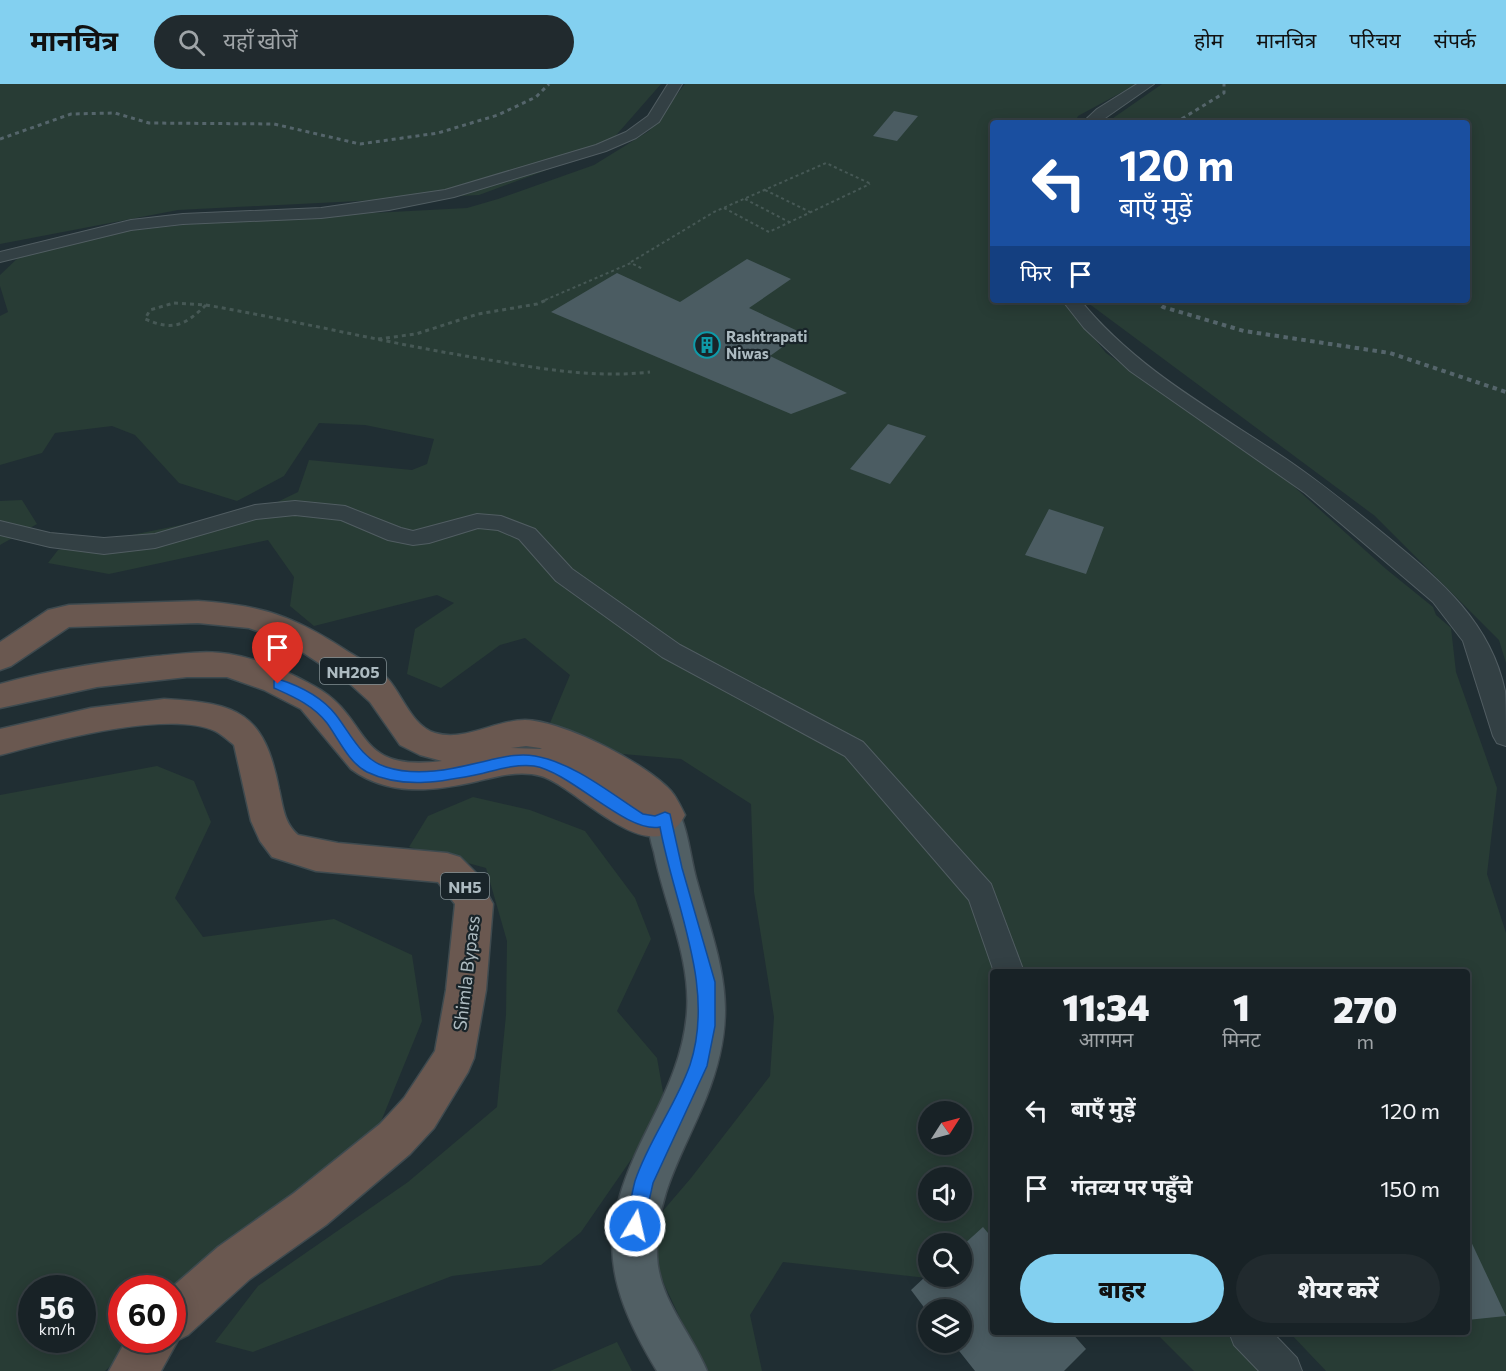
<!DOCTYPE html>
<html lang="hi">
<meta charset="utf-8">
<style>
body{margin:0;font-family:Commissioner,"Noto Sans Devanagari",sans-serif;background:#212a2e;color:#f1f3f6;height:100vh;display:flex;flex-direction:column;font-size:22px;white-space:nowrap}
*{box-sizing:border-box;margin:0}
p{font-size:20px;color:#9fa4a7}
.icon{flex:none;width:33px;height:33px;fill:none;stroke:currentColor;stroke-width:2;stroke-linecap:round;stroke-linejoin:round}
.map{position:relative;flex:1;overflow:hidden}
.panel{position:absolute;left:990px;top:885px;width:480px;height:366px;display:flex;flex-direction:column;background:#182226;border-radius:6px;box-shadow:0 3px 15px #0003,0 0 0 2px #363f43}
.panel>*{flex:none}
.banner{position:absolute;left:990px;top:36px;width:480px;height:183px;border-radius:6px;box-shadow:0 3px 15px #0003,0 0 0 2px #363f43;background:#1a4fa0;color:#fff;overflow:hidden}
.needle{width:39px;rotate:54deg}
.fabs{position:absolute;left:918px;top:1017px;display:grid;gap:12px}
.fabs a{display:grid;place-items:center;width:54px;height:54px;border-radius:50%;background:#182226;box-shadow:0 3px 15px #0003,0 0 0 2px #363f43;font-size:30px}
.speed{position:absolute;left:18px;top:1191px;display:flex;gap:12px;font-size:30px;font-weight:700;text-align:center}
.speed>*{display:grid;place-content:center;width:78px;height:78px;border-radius:50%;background:#182226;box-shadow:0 3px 15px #0003,0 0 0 2px #363f43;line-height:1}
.speed small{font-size:15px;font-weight:400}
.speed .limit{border:9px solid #d22;background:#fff;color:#111}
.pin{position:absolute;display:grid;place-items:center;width:51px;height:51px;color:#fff;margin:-62px -26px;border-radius:50% 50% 50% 0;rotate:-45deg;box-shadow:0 0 6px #0007}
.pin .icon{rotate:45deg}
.me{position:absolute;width:66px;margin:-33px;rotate:9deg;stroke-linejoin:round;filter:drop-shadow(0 0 4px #0008)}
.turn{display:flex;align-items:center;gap:21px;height:126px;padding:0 30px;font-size:27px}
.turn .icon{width:78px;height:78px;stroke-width:2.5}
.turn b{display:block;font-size:42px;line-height:51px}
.then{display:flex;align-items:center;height:57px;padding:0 30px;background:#0003;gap:12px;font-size:22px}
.eta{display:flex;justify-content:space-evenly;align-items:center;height:102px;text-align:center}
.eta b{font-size:36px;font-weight:800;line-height:42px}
.primary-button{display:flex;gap:12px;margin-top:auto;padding:12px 30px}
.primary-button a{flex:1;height:69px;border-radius:36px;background:#83d0f0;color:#111;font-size:24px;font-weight:800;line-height:69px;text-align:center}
.primary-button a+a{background:#212a2e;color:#f1f3f6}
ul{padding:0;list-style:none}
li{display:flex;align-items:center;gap:18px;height:78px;padding:0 30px}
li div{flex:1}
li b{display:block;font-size:22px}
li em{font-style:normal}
header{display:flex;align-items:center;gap:36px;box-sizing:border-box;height:84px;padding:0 30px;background:#83d0f0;color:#111}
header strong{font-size:28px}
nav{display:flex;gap:33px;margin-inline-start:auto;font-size:21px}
.search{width:420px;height:54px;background:#212a2e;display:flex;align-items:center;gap:15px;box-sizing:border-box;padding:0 21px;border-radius:33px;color:#9fa4a7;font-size:22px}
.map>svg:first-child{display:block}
.green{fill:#283c35;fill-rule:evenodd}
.building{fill:#4b5c62}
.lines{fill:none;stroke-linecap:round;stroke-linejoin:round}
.minor-casing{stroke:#515d62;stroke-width:2}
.major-casing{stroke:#3d484e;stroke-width:3}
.highway-casing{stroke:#3e4a4f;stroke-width:3}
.path-far1{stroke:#465855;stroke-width:2;stroke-dasharray:3 3;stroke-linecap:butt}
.path{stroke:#465855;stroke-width:3;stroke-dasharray:4 4;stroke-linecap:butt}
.minor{fill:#334044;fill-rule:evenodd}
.major{fill:#515f64;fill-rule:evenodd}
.highway{fill:#6a5850;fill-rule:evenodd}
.rail-far1{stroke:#55656b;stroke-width:3;stroke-dasharray:4 4;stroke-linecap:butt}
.rail{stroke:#55656b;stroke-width:4;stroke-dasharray:4.5 4.5;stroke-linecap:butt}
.route{fill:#1a73e8;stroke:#114b97;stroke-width:1.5}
.labels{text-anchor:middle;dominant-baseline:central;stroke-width:4.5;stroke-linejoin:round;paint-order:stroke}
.far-poi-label{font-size:15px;font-weight:bold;fill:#adbbc1;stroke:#192429;text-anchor:start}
.shield{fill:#192429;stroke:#818e93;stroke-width:1.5}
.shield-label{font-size:16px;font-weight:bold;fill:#adbbc1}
.street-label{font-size:18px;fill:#adbbc1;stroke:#192429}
</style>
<header>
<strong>मानचित्र</strong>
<div class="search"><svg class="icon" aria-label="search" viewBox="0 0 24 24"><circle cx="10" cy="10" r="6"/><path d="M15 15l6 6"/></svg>यहाँ खोजें</div>
<nav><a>होम</a><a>मानचित्र</a><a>परिचय</a><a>संपर्क</a></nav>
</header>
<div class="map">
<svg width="1506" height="1287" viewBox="0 0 1506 1287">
<rect width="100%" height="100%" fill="#202e33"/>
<path class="green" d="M0,0H661L604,65L479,111L178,126L0,160Z
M685,0H1137L1078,32L1075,39H993V216H1063L1106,269L1290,399L1386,485L1433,523L1436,531L1451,544L1456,588L1497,704L1487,790L1506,849V1287H1326L1289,1248H1467V888H993V1190L981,1200L783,1178L750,1231L762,1287H705L656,1183V1135L691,1094L770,992L774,933L754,808L751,720L681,675L576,666L550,639L570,591L525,554L500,561L441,604L407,590L415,545L454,519L437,511L314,542L290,522L294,493L268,456L109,490L48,479L58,466L265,424L298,408L309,376L412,386L427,380L434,355L365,341L319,339L284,392L237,417L179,399L135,351L112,342L55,349L42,369L0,381V232L8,228L0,202V191L21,171L101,150L219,137L467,124L498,115L594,81L649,47ZM928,1028H962V1060H928ZM928,1094H962V1126H928ZM928,1160H962V1192H928Z
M1162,0H1506V579L1499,556L1375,432L1084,216H1467V39H1106Z
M22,416L37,440L0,461V417Z
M157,682L194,697L211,738L175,814L203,853L334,835L412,871L422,937L380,1040L251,1148L172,1204H122V1256H138L105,1287H0V711ZM32,1204H82V1256H32Z
M473,713L530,726L585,747L635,814L651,855L617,927L657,974L666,1025L581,1148L541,1181L452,1192L253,1268L215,1258L258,1202L408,1098L497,1023L506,931L507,857L486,784L409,763L428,732Z
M1155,1248H1226L1264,1287H1194Z
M617,1258L632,1287H550Z"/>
<path class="building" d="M894,27L918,32L897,57L873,52Z
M747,175L791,195L749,224L802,249L770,272L847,309L791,330L551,228L617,189L680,218Z
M888,340L926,352L890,400L850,385Z
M1049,425L1104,443L1086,490L1025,471Z
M983,1143L993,1155V1248H1071L1086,1265L1064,1287H975L952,1258H962V1226H926L911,1206L926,1192H962V1162Z
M1467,1149L1506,1232L1467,1236Z"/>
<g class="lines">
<g class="minor-casing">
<path id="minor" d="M668,0H682L659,38L636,54L606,67L454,113L389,126L321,134L183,140L131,146L0,178V168L131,136L183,130L321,124L445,106L596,61L626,48L648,32Z
M1137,0H1154L1098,39H1082L1097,25Z
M1062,216H1080C1137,286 1215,327 1289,377C1324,401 1357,428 1390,455C1441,497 1491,539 1505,607C1506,624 1506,645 1506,662L1497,659L1493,652L1463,557L1433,518L1305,409L1130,287L1084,244Z
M295,417L345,422L401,444L413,447L477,430L501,432L535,445L572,485L680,561L863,658L991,800L1024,888H994L969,816L845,672L662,573L556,497L519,455L498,446L478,444L429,459L413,461L388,456L341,436L295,431L256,435L155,464L104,470L50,463L0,451V437L50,449L104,454L155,450L255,421Z
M1229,1248H1272L1297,1274L1302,1287H1259L1234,1261Z"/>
</g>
<g class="major-casing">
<path id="major" d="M665,720L677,724C688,745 690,771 696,794C720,880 742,924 706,1014C684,1069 655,1110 657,1172C659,1216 691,1248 707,1287H657C600,1192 598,1143 648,1044C667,1006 684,970 687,928C691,873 664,820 654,768C651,758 648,746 648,736C648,732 651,728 653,724Z"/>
</g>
<g class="highway-casing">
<path id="highway" d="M198,517C261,521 294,532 347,567C361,576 377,583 388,595C403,612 412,642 435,649C465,658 495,636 525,636C563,637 646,679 671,707C677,714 681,723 685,731C653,793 577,702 541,692C520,686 498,692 478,697C434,707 389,713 351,685L301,625L264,606L227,593H187L97,603L0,624V600C52,585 104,578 157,572C181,570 205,566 229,570C259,575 289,588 314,602C373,634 351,689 442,677L420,671L400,661L370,618L349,599L287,558L249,544L198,539L69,543L11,582L0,586V558L48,526L69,521ZM526,662L540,664L542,665L511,664Z
M164,615C238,619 264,628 279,705C283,723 284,739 298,751L338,759L447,769L460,773L476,789L493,820L486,906L474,974L468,988L434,1044L410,1070L326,1141L250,1195L188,1251L178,1256L161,1287H109L126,1256H172L171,1204L218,1163L294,1109L380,1040L404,1014L435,967L446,906L455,820L438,798L316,787L272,773L260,757L251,737L234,661C228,656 221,650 215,647C168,625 49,658 0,671V645L91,624Z"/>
</g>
<path class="path-far1" d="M765,106L810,128
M745,115L789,138
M724,124L769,148L870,100
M631,178L714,128L826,79L871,100
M545,216L631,179L643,185"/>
<path class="path" d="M174,219L206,221C184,242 173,247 145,235L150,226Z
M206,221C303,238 399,262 496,277C548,286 598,294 650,288
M378,255L416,250L478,230L537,220L549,215"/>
<use href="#minor" class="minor"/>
<use href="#major" class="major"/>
<use href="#highway" class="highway"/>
<path class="rail-far1" d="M1175,39L1224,9V0
M0,55L71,30L115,29L149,39L274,40L360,60L438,49L498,31L536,13L549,0"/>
<path class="rail" d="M1155,216L1163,223L1244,247L1390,269L1506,308"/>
</g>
<path class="route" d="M278,595C300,602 322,613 336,631C350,649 362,676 386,683C420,694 456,684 490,676C504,673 519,669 535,672C574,679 610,709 643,730L655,732L665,728L670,730L682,784L715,898V942L707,982L653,1099L642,1149L635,1152L629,1149L626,1142C629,1128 631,1112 635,1097C648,1057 676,1021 690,981C716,902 674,821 660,743C627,750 571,688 534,682C517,680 500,685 484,689C446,697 404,706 367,688C349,679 338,654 327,639C313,621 294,613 274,604V597Z"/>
<defs>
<g id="building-ring" transform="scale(1.35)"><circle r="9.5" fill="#192429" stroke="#0f9aa8" stroke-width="1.5"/><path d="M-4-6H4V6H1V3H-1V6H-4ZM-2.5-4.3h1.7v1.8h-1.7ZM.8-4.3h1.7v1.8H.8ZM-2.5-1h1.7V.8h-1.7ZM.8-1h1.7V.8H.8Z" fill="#0f9aa8"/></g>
</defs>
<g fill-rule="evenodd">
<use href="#building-ring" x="707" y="261"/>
</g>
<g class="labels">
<g class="far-poi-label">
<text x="726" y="252">Rashtrapati<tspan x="726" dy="17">Niwas</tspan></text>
</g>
<g class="shield">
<rect x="320" y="574" width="66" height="26" rx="4.5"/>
<rect x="441" y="789" width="48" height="26" rx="4.5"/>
</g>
<g class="shield-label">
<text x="353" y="587">NH205</text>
<text x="465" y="802">NH5</text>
</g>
<g class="street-label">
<text transform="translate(466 889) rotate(-83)">Shimla Bypass</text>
</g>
</g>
</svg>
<div class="fabs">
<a><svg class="needle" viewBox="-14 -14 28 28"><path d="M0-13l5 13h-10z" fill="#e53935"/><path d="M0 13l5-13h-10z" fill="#9fa4a7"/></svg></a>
<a><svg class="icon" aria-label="sound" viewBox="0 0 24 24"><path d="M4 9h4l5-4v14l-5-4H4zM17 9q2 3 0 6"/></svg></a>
<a><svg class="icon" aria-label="search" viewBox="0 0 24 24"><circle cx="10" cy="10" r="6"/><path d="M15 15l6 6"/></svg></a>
<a><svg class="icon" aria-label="layers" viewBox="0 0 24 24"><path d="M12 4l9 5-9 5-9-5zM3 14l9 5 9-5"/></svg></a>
</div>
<div class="speed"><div>56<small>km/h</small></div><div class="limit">60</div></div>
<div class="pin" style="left:278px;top:600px;background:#d93025"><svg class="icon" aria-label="arrive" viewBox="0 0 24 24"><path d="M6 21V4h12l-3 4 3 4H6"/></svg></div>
<svg class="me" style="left:635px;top:1142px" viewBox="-20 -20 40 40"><circle r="17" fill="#1a73e8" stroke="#fff" stroke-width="3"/><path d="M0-11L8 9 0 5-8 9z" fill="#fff"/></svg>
<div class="banner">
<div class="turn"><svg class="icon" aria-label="left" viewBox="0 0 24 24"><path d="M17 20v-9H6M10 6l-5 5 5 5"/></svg><div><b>120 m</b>बाएँ मुड़ें</div></div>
<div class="then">फिर<svg class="icon" aria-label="arrive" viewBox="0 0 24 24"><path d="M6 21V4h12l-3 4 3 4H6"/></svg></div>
</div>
<section class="panel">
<div class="eta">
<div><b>11:34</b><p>आगमन</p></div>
<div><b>1</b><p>मिनट</p></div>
<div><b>270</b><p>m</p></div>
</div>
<ul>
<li><svg class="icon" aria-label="left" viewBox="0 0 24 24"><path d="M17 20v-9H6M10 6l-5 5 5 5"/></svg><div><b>बाएँ मुड़ें</b></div><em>120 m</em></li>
<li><svg class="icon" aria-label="arrive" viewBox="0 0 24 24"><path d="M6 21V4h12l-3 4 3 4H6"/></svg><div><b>गंतव्य पर पहुँचे</b></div><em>150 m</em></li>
</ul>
<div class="primary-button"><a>बाहर</a><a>शेयर करें</a></div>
</section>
</div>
